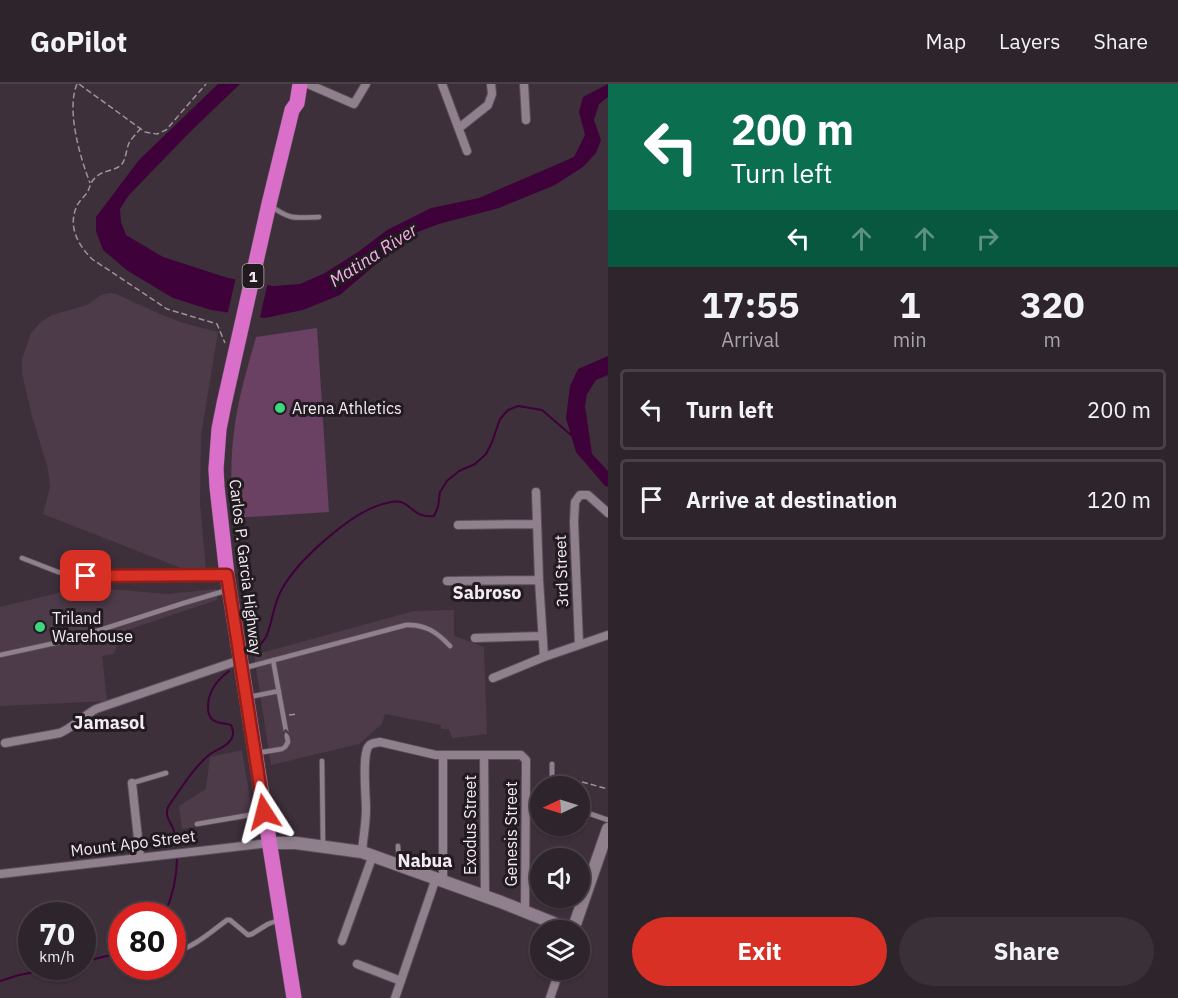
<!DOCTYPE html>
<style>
body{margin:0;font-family:"IBM Plex Sans",sans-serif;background:#3a3038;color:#f1f3f6;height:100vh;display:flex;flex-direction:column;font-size:22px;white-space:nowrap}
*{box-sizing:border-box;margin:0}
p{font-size:20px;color:#a7a4a9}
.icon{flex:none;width:33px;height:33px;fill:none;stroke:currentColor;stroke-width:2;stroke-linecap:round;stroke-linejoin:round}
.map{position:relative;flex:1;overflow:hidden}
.details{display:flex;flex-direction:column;background:#2e242c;width:570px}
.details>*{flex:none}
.top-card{background:#0b6e4f;color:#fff;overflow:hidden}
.needle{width:39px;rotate:266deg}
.fabs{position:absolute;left:530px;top:692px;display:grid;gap:12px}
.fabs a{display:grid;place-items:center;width:60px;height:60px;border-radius:50%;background:#2e242c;box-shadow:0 2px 4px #0004,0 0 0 2px #494148;font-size:30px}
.speed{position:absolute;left:18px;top:818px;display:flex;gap:12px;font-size:30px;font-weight:700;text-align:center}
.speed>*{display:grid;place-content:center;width:78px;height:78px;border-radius:50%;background:#2e242c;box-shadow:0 2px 4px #0004,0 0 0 2px #494148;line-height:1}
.speed small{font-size:15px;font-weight:400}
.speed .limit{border:9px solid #d22;background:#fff;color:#111}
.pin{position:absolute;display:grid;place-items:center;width:51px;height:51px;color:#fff;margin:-26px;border-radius:12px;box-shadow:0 3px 9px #0006}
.me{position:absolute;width:66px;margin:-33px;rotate:351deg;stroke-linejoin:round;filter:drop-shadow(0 0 4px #0008)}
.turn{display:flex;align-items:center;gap:21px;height:126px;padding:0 24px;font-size:27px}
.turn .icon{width:78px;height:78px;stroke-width:2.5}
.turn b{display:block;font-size:42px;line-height:51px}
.lanes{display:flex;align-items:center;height:57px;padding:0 24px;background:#0003;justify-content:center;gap:30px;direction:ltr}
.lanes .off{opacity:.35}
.eta{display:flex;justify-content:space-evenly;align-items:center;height:102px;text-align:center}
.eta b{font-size:36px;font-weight:700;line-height:42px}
.primary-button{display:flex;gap:12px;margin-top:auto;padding:12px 24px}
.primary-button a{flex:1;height:69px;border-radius:36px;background:#d93025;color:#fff;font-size:24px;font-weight:700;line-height:69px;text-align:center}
.primary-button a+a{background:#3a3038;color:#f1f3f6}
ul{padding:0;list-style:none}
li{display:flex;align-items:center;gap:18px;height:81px;margin:0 12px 9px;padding:0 12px;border:3px solid #494148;border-radius:6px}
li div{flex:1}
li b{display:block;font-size:22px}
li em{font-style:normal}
header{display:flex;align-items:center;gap:36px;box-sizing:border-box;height:84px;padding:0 30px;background:#2e242c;border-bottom:2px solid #494148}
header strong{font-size:28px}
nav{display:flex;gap:33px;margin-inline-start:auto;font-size:21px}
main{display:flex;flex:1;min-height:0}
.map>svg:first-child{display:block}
.built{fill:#4d3b49}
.green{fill:#6a4063}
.water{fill:#3f0139}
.pier{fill:#3e303b}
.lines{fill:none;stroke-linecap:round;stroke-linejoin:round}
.stream{stroke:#3f0139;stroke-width:2}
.lane-casing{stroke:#5a4f58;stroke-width:6}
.street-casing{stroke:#5a4f58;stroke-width:10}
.secondary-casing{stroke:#5a4f58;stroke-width:14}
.highway-casing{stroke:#5a4f58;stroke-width:16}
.path{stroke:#9e929b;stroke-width:1.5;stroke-dasharray:6 3;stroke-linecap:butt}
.lane{stroke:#90808d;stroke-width:4.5}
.street{stroke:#90808d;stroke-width:8}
.secondary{stroke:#90808d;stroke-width:12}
.highway{stroke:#d96fc9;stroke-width:15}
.oneway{stroke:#483e46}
.route-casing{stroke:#8d1f18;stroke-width:15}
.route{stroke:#d93025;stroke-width:10}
.poi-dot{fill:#3cd77e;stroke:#211b20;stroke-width:2}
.labels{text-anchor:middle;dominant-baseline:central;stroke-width:6;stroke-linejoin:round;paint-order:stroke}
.shield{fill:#211b20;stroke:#b5adb3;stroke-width:1.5}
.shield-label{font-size:15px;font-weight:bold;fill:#f4ebf2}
.poi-label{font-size:16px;fill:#f4ebf2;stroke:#211b20;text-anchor:start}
.street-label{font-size:16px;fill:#f4ebf2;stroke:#211b20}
.water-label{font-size:18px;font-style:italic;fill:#f7aeea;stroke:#211b20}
.neighbourhood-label{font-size:18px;font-weight:bold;fill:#f4ebf2;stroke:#211b20}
</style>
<header>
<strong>GoPilot</strong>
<nav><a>Map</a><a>Layers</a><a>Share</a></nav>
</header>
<main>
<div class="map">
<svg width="608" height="914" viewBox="0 0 608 914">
<rect width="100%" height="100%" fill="#3e303b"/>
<path class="built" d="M109,209L116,210L160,230L183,239L218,248L201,351L200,419L206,487L186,486L43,430L50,403L48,385L32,332L22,289V275L31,249L41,238L52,231L87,221L101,211Z
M83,503L168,510L216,505L217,516L121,548L114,570L102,572L107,617L0,622V523Z
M454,526V552L484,563L487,650L452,654L449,645H441V641L385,630L382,640L359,660L271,681L254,571L414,527Z
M242,666L253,734L182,745L179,722L206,705L210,673Z"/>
<path class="green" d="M317,244L329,428L233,434C231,403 230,372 235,340C239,311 248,282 256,253Z"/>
<path class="water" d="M218,0H240L191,47L129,111L120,125L121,138L126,151L163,173L228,194L273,202L300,200L325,189L358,168L387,146L431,124L479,114L574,73L585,51L579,28L583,13L608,0V13L599,20L594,36L601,56L596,69L583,83L555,101L499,124L439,140L415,149L389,169L340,211L303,226L265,234L211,226L173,214L128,187L103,166L96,147V133L139,76Z
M608,272V291L596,296L587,310L585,322L592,370L608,387V403L605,402L576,368L566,334L570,302L578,285Z"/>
<path class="pier" d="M236,193L268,198L259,237L227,232Z"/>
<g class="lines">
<path class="stream" d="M254,567C258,563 263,558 266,553C273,537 273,520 282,505C298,476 354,425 387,419C391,418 397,417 401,418C414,423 415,434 434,432L438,423L440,408L447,397L459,387L475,380L486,370L492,358L500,335L508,326L518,322L542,326L571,351
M176,761C175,755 175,749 173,744C169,736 165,732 168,723C179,707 194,683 209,671C215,666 224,664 229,658C234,653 234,647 231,641C225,639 218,640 213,636C209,633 208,628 208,623C208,608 217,596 229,587
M164,831C173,812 177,794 177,773
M82,878L111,871L122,865
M0,897L19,891L68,882"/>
<g class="lane-casing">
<path id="lane" d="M271,122C290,136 295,134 319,133
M22,474L58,488L86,492L224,491
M0,571L69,556L184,519L228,506
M244,584L406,541C425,540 437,548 450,562
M249,613L279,607
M257,669L282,665L285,663L288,658L273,576
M322,677L323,762
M132,699L166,689
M552,702V680
M579,726L608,736
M197,740L261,729
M398,762L399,780
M172,869C193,864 211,848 227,836H230L248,851L252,850L268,840L279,836"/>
</g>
<g class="street-casing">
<path id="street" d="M308,0L354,20L366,0
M442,0L467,67
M524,0L526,36
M459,44L488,21L492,10L491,0
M536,408L539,496L544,573
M458,441L537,440
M447,497L539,496
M475,554L542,552
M579,560L574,438L575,418L580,411H588L608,429
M493,594L544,573L608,551
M5,659L60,649C74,643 83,632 96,625L240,576
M443,671V797
M484,671L485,812
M132,699L140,773
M362,768C363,754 366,740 366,725C366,712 362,674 368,663C370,659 375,659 380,658L436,671H521L526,676V681L525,828
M0,790L269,759
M342,857L373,771
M357,880L401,897
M395,914L436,794
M550,914L560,885"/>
</g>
<g class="secondary-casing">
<path id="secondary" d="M269,759H296L362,768L501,818L571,846
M573,846L608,745"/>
</g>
<g class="highway-casing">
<path id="highway" d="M294,914L227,491L217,403L216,385L219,345L224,320L269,120L292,26L297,19L300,0"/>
</g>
<path class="path" d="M77,0C66,26 80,73 90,99
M79,0L145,48L157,50L166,46L206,0
M141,44C137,49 132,54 129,59C126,66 126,76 121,81C115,87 103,86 96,93C90,98 90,104 87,109C83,114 78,118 76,124C68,144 79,162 92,175L167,225L217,240L225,259
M289,631L297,630
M582,698L608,705"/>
<use href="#lane" class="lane"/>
<use href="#street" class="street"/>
<use href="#secondary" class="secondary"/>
<use href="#highway" class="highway"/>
</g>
<defs><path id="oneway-chevron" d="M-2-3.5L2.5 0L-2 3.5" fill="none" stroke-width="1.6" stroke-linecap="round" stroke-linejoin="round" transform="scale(1.5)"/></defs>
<use class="oneway" href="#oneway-chevron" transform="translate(286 650) rotate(-96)"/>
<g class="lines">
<g class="route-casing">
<path id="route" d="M86,492L227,491L264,728"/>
</g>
<use href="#route" class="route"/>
</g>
<g class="poi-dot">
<circle cx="280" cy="324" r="6"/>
<circle cx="40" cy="543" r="6"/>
</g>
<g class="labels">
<rect class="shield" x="242.5" y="180" width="21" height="24" rx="4.5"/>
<g class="shield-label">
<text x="253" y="192">1</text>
</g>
<g class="poi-label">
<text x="292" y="324">Arena Athletics</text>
<text x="52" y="534">Triland<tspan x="52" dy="18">Warehouse</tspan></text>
</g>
<g class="street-label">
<text transform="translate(246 483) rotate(83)">Carlos P. Garcia Highway</text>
<text transform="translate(561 487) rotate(-92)">3rd Street</text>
<text transform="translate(470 741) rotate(-90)">Exodus Street</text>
<text transform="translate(511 750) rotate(-90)">Genesis Street</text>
<text transform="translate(133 759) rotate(-7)">Mount Apo Street</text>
</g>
<g class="water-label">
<text transform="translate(373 171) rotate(-33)">Matina River</text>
</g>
<g class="neighbourhood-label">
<text x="487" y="508">Sabroso</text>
<text x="109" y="638">Jamasol</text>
<text x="425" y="776">Nabua</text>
</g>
</g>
</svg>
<div class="fabs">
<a><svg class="needle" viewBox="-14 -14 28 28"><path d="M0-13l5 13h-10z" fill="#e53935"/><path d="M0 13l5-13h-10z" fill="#a7a4a9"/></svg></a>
<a><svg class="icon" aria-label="sound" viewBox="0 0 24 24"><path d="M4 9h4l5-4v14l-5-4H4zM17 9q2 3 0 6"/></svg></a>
<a><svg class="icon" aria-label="layers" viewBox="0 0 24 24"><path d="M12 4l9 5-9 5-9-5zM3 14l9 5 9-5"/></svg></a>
</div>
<div class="speed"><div>70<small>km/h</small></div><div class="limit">80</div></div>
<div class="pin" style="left:86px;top:492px;background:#d93025"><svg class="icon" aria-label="arrive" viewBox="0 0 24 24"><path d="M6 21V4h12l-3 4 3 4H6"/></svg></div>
<svg class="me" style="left:264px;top:728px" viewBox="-20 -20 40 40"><path d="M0-17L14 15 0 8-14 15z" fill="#d93025" stroke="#fff" stroke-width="4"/></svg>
</div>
<section class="details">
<div class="top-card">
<div class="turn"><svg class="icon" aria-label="left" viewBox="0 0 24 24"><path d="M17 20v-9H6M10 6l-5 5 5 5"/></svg><div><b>200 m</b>Turn left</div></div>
<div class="lanes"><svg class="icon" aria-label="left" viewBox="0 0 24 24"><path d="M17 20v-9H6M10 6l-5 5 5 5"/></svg><svg class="icon off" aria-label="ahead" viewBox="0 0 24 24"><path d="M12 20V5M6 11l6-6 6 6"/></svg><svg class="icon off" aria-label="ahead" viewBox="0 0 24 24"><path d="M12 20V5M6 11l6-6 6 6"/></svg><svg class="icon off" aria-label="right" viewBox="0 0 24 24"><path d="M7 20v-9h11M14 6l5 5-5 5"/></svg></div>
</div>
<div class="eta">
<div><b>17:55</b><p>Arrival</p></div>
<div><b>1</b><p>min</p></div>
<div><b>320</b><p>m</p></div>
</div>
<ul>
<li><svg class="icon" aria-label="left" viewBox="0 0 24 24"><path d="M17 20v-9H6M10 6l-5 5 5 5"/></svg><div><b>Turn left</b></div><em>200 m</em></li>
<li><svg class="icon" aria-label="arrive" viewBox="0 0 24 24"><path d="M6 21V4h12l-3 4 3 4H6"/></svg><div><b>Arrive at destination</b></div><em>120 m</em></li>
</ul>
<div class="primary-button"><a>Exit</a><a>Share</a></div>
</section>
</main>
